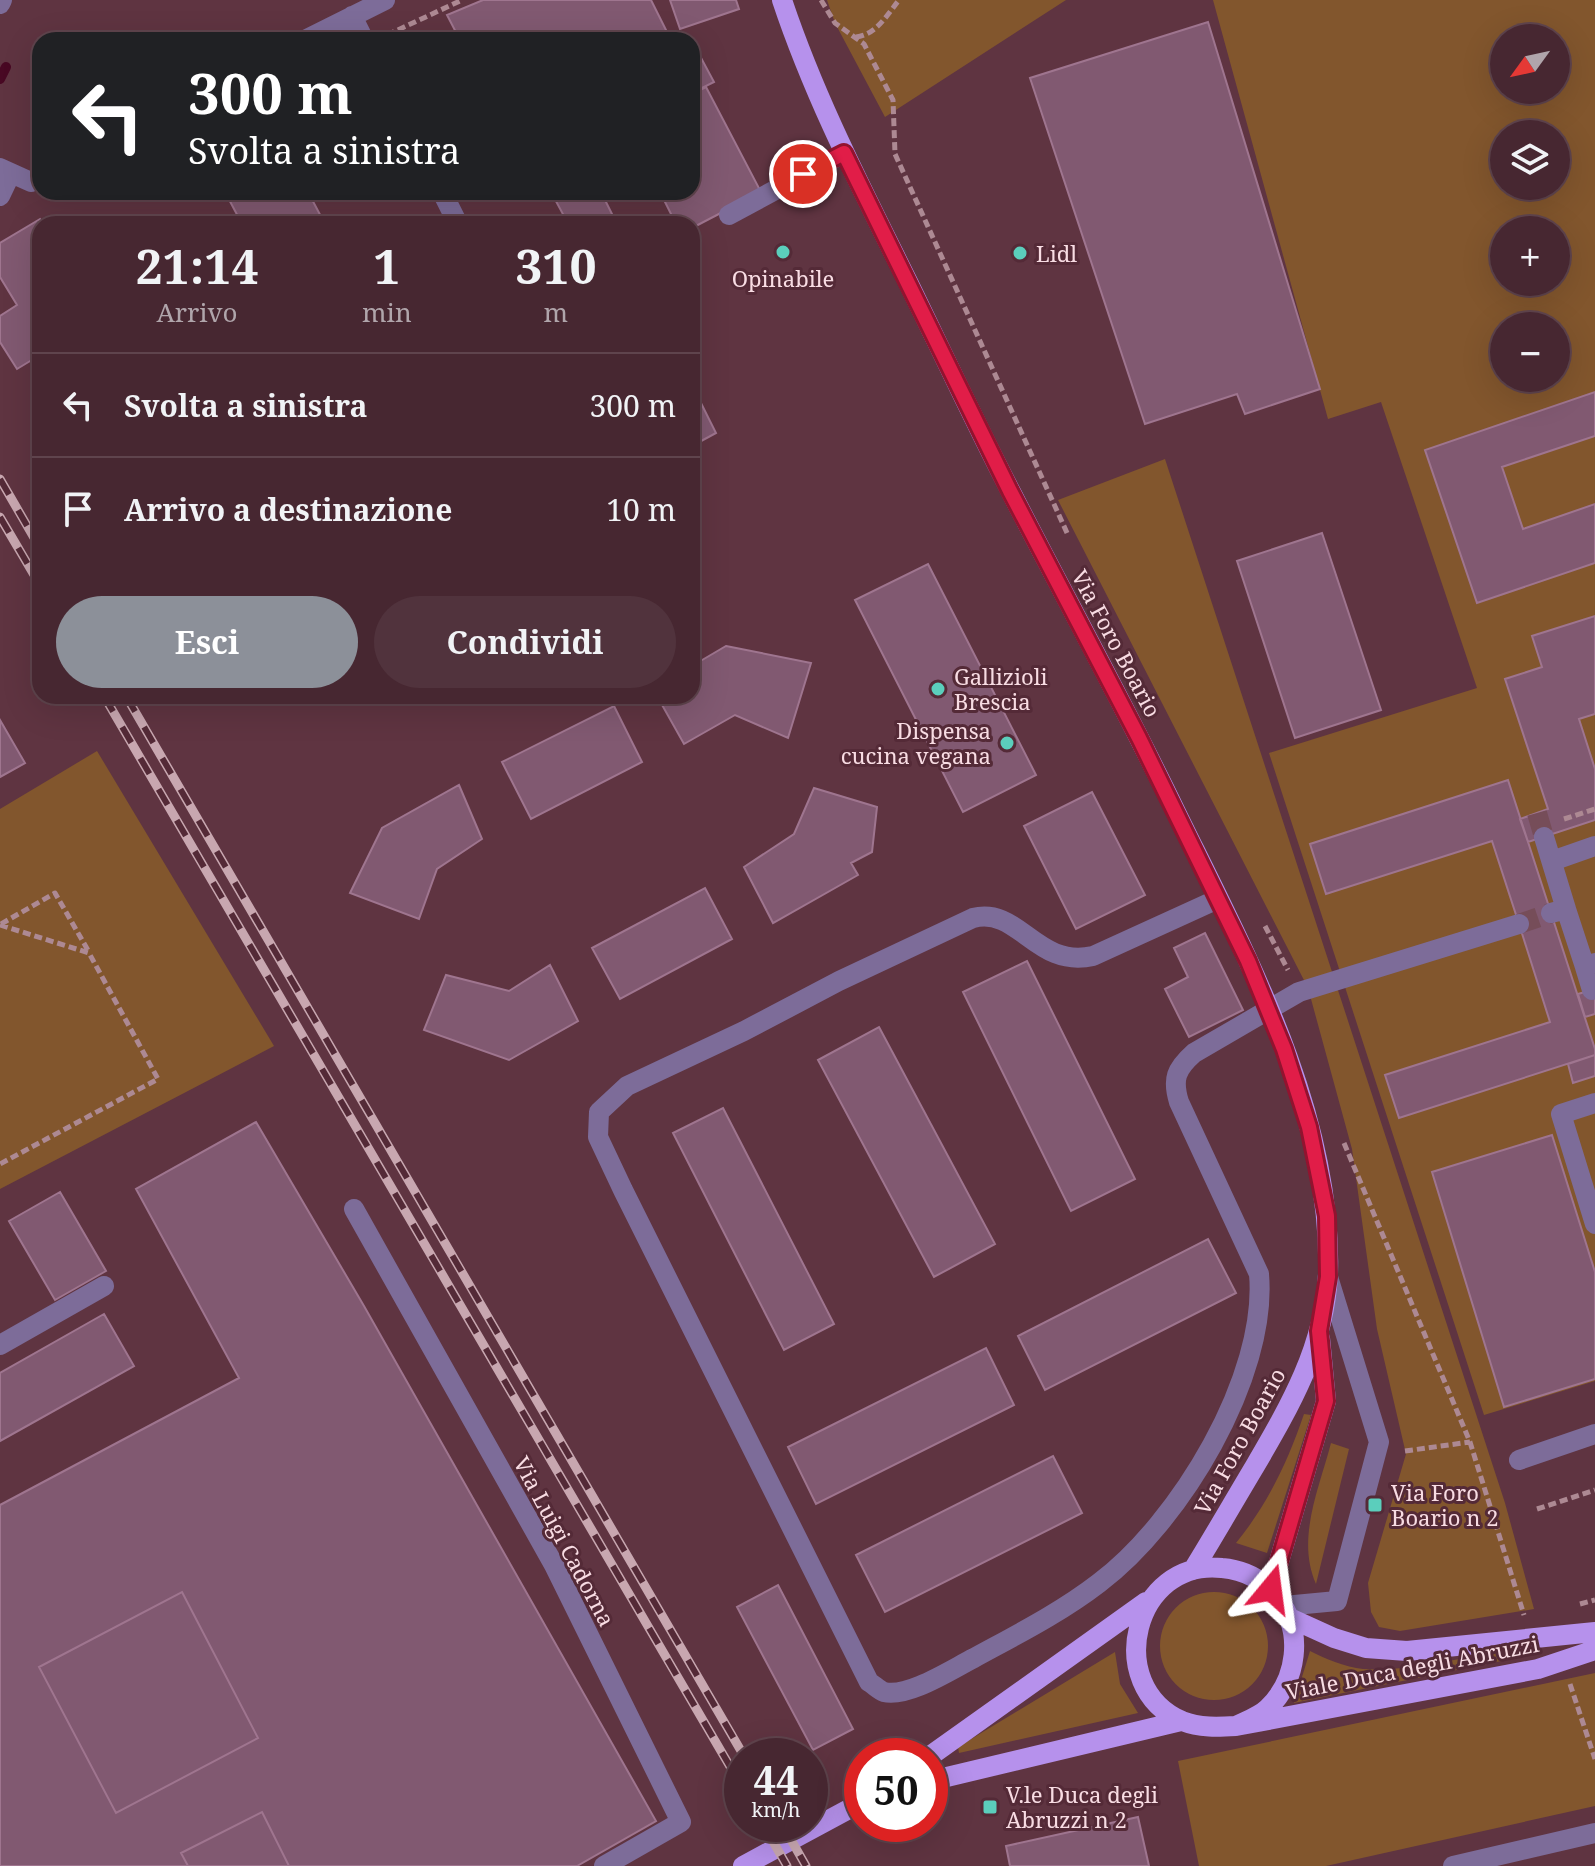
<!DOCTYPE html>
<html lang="it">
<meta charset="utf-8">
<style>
body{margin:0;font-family:"Noto Serif",serif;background:#51333d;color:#f1f3f6;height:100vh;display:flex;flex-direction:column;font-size:30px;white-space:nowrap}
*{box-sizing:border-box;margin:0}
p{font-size:26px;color:#b0a5ab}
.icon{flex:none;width:44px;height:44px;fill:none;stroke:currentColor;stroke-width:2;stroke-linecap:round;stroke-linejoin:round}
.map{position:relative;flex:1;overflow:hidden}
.drawer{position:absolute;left:32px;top:216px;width:668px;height:488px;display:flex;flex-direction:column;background:#472731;border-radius:24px;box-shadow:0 8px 32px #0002,0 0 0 2px #5f444d}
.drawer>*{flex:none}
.hud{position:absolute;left:32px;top:32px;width:668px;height:168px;border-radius:24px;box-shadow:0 8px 32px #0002,0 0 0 2px #5f444d;background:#202124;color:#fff;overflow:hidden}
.needle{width:52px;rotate:237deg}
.fabs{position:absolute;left:1490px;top:24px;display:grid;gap:16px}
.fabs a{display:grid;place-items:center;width:80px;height:80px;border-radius:50%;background:#472731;box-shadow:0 8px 32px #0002,0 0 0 2px #5f444d;font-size:40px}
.speed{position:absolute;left:724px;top:1738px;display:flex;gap:16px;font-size:40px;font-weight:700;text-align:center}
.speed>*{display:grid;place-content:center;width:104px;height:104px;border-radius:50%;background:#472731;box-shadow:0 8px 32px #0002,0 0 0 2px #5f444d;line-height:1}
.speed small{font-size:20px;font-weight:400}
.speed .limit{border:12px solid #d22;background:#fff;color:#111}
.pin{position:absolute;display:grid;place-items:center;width:68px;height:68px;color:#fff;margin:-34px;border:4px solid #fff;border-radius:50%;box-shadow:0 2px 8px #0007}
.me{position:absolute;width:88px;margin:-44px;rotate:16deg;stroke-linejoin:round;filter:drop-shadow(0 0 6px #0008)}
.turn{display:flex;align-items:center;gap:28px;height:168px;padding:0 24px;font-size:36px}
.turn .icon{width:104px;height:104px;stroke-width:2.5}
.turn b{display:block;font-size:56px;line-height:68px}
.eta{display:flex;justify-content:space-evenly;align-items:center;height:136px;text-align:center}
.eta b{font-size:48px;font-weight:700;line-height:56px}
.action{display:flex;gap:16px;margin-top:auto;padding:16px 24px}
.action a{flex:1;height:92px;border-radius:48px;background:#8c9099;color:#fff;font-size:32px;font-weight:700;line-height:92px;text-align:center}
.action a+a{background:#51333d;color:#f1f3f6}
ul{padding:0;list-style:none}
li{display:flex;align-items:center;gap:24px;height:104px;padding:0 24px;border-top:2px solid #5f444d}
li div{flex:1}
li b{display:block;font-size:30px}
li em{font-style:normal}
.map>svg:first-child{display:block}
.green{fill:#82562d;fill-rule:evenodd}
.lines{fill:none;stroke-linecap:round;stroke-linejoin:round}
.stream{stroke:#480823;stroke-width:10}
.building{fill:#815971;stroke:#9f758f;stroke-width:2}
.minor-tunnel{stroke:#764d59;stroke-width:20;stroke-dasharray:20 10;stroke-linecap:butt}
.path{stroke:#ad8993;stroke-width:5;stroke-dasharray:8 4;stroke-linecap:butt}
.minor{stroke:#7d6c99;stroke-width:20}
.major{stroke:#b691ec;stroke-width:20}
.rail-casing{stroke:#c8a7b0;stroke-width:9}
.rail{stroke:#542a37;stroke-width:6;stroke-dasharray:18;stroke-linecap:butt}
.route-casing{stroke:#92132f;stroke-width:20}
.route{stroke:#e11d48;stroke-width:14}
.poi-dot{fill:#5bcebc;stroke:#542a37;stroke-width:3}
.labels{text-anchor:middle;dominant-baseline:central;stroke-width:6;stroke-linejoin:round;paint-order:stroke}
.poi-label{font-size:22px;fill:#f8dce3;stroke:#542a37;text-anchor:start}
.street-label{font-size:22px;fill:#f8dce3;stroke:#542a37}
</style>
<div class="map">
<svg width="1595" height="1866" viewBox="0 0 1595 1866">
<rect width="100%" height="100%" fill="#5f3441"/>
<path class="green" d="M827,0H1066L885,117L835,23Z
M1213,0H1595V1381L1484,1415L1269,753L1477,688L1381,402L1328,419ZM1504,38H1556V90H1504ZM1504,134H1556V186H1504ZM1504,230H1556V282H1504ZM1504,326H1556V378H1504Z
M1165,459L1505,1503L1534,1609L1400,1631L1379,1627L1371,1612L1368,1583L1406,1454L1377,1329L1352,1149L1308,988L1058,500Z
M97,751L274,1046L0,1189V809Z
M1304,1414L1311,1415L1267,1553L1236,1543C1268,1504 1288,1461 1304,1414Z
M1331,1443L1349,1449L1316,1584C1296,1539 1319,1489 1331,1443Z
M1160 1646a54 54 0 1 1 108 0a54 54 0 1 1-108 0Z
M1310,1651C1326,1659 1345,1667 1363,1669C1407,1672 1454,1659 1498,1652L1501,1661L1294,1703Z
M1115,1652L1120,1684L1138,1713L959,1753L958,1747Z
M1595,1673V1806L1326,1866H1199L1178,1761Z"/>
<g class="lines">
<path class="stream" d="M0,79L6,67"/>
</g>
<path class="building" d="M483,0H651L671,40H460L447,15Z
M670,0H736L739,9L680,29Z
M1208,22L1320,389L1245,414L1237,394L1145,424L1030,78Z
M692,41L714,82L692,93Z
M706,87L761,192L692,228V224H676L660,192H692V94Z
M225,192H308L325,224H242Z
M551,192H601L617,224H548L564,216Z
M40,219L43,224H40V355L17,369L0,342V316L17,305L0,277V243Z
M692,385L716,433L692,446Z
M1595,392V436L1502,467L1523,529L1595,504V563L1477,603L1425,450Z
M1322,533L1381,710L1295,738L1237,561Z
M928,564L1036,775L963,812L855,600Z
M1595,616V714L1579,719L1595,769V820L1528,842L1520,819L1548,809L1505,679L1542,667L1532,636Z
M726,646L811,663L788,738L735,715L684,744L657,696H692V666Z
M614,706L642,762L531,819L502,762Z
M0,720L25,763L0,777Z
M1508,780L1595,1049V1055L1399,1118L1385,1075L1550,1022L1519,924L1492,841L1326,894L1310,844Z
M459,785L482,839L437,869L419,919L350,893L382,828Z
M814,788L877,807L872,852L851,863L858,875L773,923L744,867L794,834Z
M1092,792L1145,895L1076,929L1024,826Z
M705,888L732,939L620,999L592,948Z
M1205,933L1243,1010L1189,1037L1165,989L1188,977L1174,948Z
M1027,961L1135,1179L1071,1211L963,992Z
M550,965L578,1021L509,1060L424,1030L446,975L509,991Z
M1595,989V1014L1585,1017L1578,994Z
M879,1027L995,1244L934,1277L818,1060Z
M1595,1055V1076L1573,1083L1568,1064Z
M723,1108L834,1324L784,1350L673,1133Z
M256,1122L364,1306L656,1821L577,1866H0V1505L239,1378L136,1189Z
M1552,1135L1595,1272V1379L1504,1407L1432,1172Z
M60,1192L106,1271L55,1300L9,1221Z
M1208,1239L1236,1293L1045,1390L1018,1336Z
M104,1314L134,1366L0,1441V1373Z
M986,1348L1014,1405L816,1504L788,1447Z
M1053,1456L1082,1513L885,1612L856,1555Z
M778,1585L853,1729L813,1750L737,1607Z
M182,1592L258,1738L116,1813L39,1667Z
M262,1812L289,1866H188L181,1853Z
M1138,1817L1149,1866H1010L1006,1846Z"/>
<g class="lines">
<path class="minor-tunnel" d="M1537,813L1544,837
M1519,924L1551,913"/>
<path class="path" d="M821,0L835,23L864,44L893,100L895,154L1068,535
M387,35L462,0
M856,37C876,35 887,15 899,0
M1564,819L1595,809
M1,924L55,893L89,952
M0,925L89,953L158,1079L0,1164
M1265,926L1288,970
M1344,1143L1470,1442L1524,1615
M1405,1451L1470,1442
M1537,1509L1595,1490
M1580,1604L1595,1600
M1570,1684L1595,1759"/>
<path class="minor" d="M0,4L2,0
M352,16L364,40
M305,40L385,0
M0,168L31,182L40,177
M442,192L458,224
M0,196L11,173
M729,215L844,153
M1544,837L1566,909
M1552,861L1595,846
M1218,899L1093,956C1036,969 1019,906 973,918L839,981L744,1031L627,1086L599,1112L598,1137L623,1190L869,1682C874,1685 879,1690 884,1692C908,1698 952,1669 974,1658C1016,1635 1060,1613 1099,1583C1179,1523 1268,1377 1259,1274L1179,1102C1172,1079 1176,1069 1194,1053L1299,992L1519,924
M1551,913L1566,909L1585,967L1595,963
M1585,967L1592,990
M1595,1103L1561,1114L1595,1224
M354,1209L554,1565L681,1822L604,1866
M0,1345L104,1286
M1519,1460L1595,1434
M1284,1606L1337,1601L1379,1442L1328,1277
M1453,1866L1595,1833"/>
<path class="major" d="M782,0C815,99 863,191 909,284C943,354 976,425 1012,494C1066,599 1123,703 1175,810C1244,951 1333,1112 1328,1274C1325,1346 1290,1406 1255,1466C1234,1501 1214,1536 1193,1570
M1271,1589L1326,1401L1320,1338
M1290,1618L1334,1638L1366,1648L1407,1651L1595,1632
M1236,1726C1246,1721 1260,1716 1268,1708C1297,1680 1304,1632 1278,1599C1264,1580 1245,1570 1222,1568C1134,1558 1102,1686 1182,1721C1200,1728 1218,1727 1236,1726L1538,1669L1595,1650
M930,1756L1146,1602
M930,1781L1181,1721
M743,1866L862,1802"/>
<g class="rail-casing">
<path id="rail" d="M0,479L40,548
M0,517L40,585
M104,696L742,1787
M126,696L744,1756
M763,1824L787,1866
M782,1824L806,1866"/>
</g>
<use href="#rail" class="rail"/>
</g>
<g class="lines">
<g class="route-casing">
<path id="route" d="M803,174L844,153L1010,491L1139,738L1248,961L1284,1049L1309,1127L1327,1216L1328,1277L1319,1331L1326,1401L1271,1589"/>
</g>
<use href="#route" class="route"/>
</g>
<g class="poi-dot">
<circle cx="783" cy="252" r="8"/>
<circle cx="1020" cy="253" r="8"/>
<circle cx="938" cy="689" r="8"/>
<circle cx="1007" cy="743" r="8"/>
<rect x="1367" y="1497" width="16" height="16" rx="4"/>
<rect x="982" y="1799" width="16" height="16" rx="4"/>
</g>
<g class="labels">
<g class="poi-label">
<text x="1036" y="253">Lidl</text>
<text x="783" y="278" text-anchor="middle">Opinabile</text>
<text x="954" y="676">Gallizioli<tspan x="954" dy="25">Brescia</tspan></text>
<text x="991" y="730" text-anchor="end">Dispensa<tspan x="991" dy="25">cucina vegana</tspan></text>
<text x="1391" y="1492">Via Foro<tspan x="1391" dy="25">Boario n 2</tspan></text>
<text x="1006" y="1794">V.le Duca degli<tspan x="1006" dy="25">Abruzzi n 2</tspan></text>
</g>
<g class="street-label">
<text transform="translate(1117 643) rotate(62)">Via Foro Boario</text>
<text transform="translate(1239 1441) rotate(-61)">Via Foro Boario</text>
<text transform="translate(565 1541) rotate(62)">Via Luigi Cadorna</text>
<text transform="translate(1412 1667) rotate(-11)">Viale Duca degli Abruzzi</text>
</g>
</g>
</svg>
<div class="fabs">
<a><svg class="needle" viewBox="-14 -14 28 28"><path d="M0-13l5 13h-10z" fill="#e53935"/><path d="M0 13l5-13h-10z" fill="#b0a5ab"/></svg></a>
<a><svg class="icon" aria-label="layers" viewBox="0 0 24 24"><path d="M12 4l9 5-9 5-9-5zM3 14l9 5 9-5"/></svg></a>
<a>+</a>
<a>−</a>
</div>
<div class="speed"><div>44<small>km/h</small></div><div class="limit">50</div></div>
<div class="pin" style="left:803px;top:174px;background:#d93025"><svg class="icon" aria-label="arrive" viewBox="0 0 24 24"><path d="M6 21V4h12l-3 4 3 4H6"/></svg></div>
<svg class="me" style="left:1271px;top:1589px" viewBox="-20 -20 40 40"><path d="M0-17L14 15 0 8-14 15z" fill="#e11d48" stroke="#fff" stroke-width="4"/></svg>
<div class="hud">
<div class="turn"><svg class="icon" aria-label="left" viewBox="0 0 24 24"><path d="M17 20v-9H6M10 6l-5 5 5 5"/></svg><div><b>300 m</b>Svolta a sinistra</div></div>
</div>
<section class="drawer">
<div class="eta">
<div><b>21:14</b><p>Arrivo</p></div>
<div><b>1</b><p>min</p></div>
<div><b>310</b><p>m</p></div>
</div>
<ul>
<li><svg class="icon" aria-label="left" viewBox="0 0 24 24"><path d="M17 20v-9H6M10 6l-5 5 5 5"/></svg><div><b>Svolta a sinistra</b></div><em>300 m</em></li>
<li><svg class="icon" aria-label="arrive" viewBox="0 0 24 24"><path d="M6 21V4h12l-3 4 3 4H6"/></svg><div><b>Arrivo a destinazione</b></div><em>10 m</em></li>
</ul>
<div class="action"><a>Esci</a><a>Condividi</a></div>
</section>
</div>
